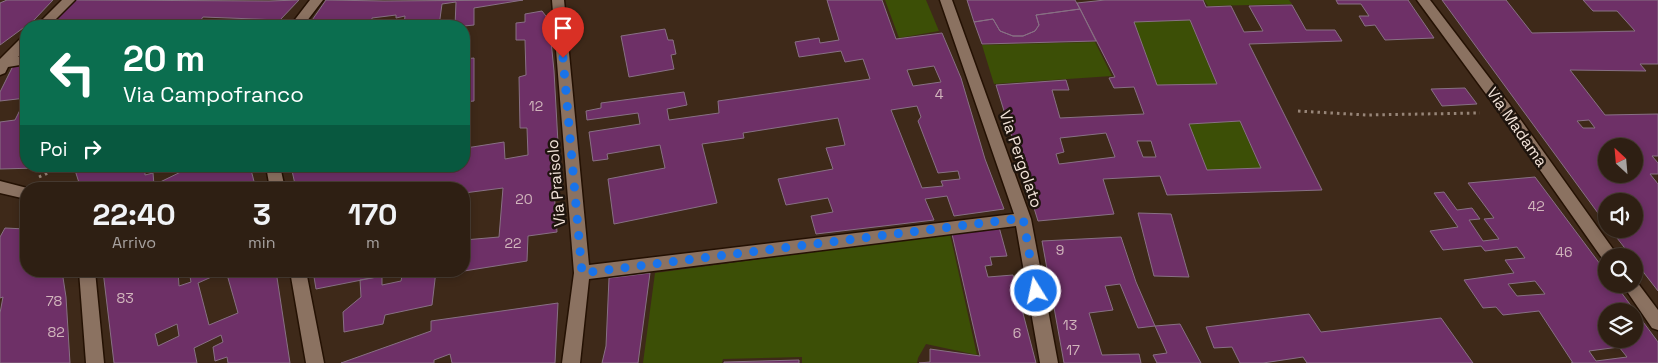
<!DOCTYPE html>
<html lang="it">
<style>
body{margin:0;font-family:"Space Grotesk",sans-serif;background:#3a2c21;color:#f1f3f6;height:100vh;display:flex;flex-direction:column;font-size:19px;white-space:nowrap}
*{box-sizing:border-box;margin:0}
p{font-size:16px;color:#a7a2a0}
.icon{flex:none;width:28px;height:28px;fill:none;stroke:currentColor;stroke-width:2;stroke-linecap:round;stroke-linejoin:round}
.map{position:relative;flex:1;overflow:hidden}
.details{position:absolute;left:20px;top:182px;width:450px;height:95px;display:flex;flex-direction:column;background:#2e1f13;border-radius:20px;box-shadow:0 2px 8px #0003,0 0 0 1px #493d33}
.details>*{flex:none}
.guide{position:absolute;left:20px;top:20px;width:450px;height:152px;border-radius:20px;box-shadow:0 2px 8px #0003,0 0 0 1px #493d33;background:#0b6e4f;color:#fff;overflow:hidden}
.needle{width:32px;rotate:334deg}
.fabs{position:absolute;left:1598px;top:138px;display:grid;gap:10px}
.fabs a{display:grid;place-items:center;width:45px;height:45px;border-radius:50%;background:#2e1f13;box-shadow:0 2px 8px #0003,0 0 0 1px #493d33;font-size:25px}
.pin{position:absolute;display:grid;place-items:center;width:42px;height:42px;color:#fff;margin:-51px -21px;border-radius:50% 50% 50% 0;rotate:-45deg;box-shadow:0 0 5px #0007}
.pin .icon{rotate:45deg}
.me{position:absolute;width:55px;margin:-28px;rotate:350deg;stroke-linejoin:round;filter:drop-shadow(0 0 4px #0008)}
.turn{display:flex;align-items:center;gap:18px;height:105px;padding:0 20px;font-size:22px}
.turn .icon{width:65px;height:65px;stroke-width:2.5}
.turn b{display:block;font-size:35px;line-height:42px}
.then{display:flex;align-items:center;height:48px;padding:0 20px;background:#0003;gap:10px;font-size:19px}
.eta{display:flex;justify-content:space-evenly;align-items:center;height:85px;text-align:center}
.eta b{font-size:30px;font-weight:700;line-height:35px}
.map>svg:first-child{display:block}
.green{fill:#3c4f06}
.building{fill:#6e3067;stroke:#887084;fill-rule:evenodd}
.lines{fill:none;stroke-linecap:round;stroke-linejoin:round}
.minor-casing{stroke:#241103;stroke-width:3}
.path{stroke:#978578;stroke-width:3;stroke-dasharray:2.5 4;stroke-linecap:butt}
.minor{fill:#8b7261;fill-rule:evenodd}
.route{stroke:#1a73e8;stroke-width:9;stroke-dasharray:0 16.2}
.labels{text-anchor:middle;dominant-baseline:central;stroke-width:5;stroke-linejoin:round;paint-order:stroke}
.number-label{font-size:14px;fill:#d1b6bc}
.street-label{font-size:16px;fill:#f2e3d9;stroke:#1e140d}
</style>
<div class="map">
<svg width="1658" height="363" viewBox="0 0 1658 363">
<rect width="100%" height="100%" fill="#3e2919"/>
<path class="green" d="M885,0H926L939,31L899,38Z
M1204,0H1289L1292,4L1208,6Z
M1190,20L1217,84L1157,85L1134,22Z
M1095,42L1112,76L994,84L982,45Z
M1240,121L1261,168L1207,170L1189,124Z
M950,234L977,355L926,344L918,358L917,363H802V357L723,359L722,363H643L655,273Z"/>
<path class="building" d="M7,0H53L34,20L0,45V3Z
M75,0L269,1L299,0L280,20L203,17L200,21L161,26H49Z
M326,0L384,1L523,0L474,8V25L464,26H455L456,2L442,4L439,26H404L405,16L396,18V15L372,18L371,26H308Z
M827,0H882L896,39L942,33L961,78L985,159L1004,209L954,216L947,196L925,199L934,220L816,234L811,216L833,212L828,198L786,205L778,179L833,169L826,148L845,145L838,118L743,133L744,138L702,144L717,203L614,224L608,179L665,168L660,145L607,154L608,159L593,161L589,132L640,124L638,113L587,120L586,111L601,108V103L684,92L687,105L667,109L669,120L719,113L718,101L870,79L863,59L845,62L841,51L799,57L795,42L819,38L820,43L839,40ZM934,66L941,82L913,86L907,70ZM917,106L921,117L918,121L938,173L958,171L960,179L941,181L943,186L922,188L891,110Z
M967,0H1075L1080,9L1036,15L1039,25L1035,31L1023,36H1013L1000,31L993,19L974,22Z
M1105,0H1203L1206,7L1231,6L1244,32L1263,31L1249,6L1292,5L1306,30H1335L1342,41L1249,44L1322,190L1167,195L1160,176L1103,179L1114,214L1038,221L996,85L1066,80L1069,90H1052L1060,118L1144,114L1134,87L1114,88L1109,78L1115,77L1077,3ZM1190,20L1217,84L1157,85L1134,22ZM1240,121L1261,168L1207,170L1189,124ZM1106,133L1115,157L1059,164L1056,154L1064,152L1060,138ZM1137,141H1151L1156,157H1143Z
M1336,0H1408L1434,38L1385,40L1375,25L1365,26L1359,16H1369L1361,4H1338Z
M1442,0H1506L1532,33L1635,31L1617,11H1593L1583,0H1658V64H1640L1646,71L1570,70L1605,115L1658,114V156H1652L1658,163V174H1650L1658,184V291L1634,260V256H1631L1610,229H1634V201H1606V224ZM1589,120L1595,128H1583L1577,121ZM1606,146H1634V174H1606Z
M1080,9L1096,41L982,44L974,22L993,19L1000,31L1013,36H1023L1035,31L1039,25L1036,15Z
M542,11L549,20L554,71L559,161L552,162L557,232L528,236L527,261L464,271V240L499,237L503,188L464,193V189H296L291,166H464L466,148L504,142L505,159L528,155L527,128H520L519,77L526,75L525,40H516V23L525,22V14Z
M665,29L668,40H673L676,54L671,55L674,69L629,77L621,36Z
M474,58V101L464,102V59Z
M26,64V98L0,101V92L13,66Z
M1465,88L1477,104L1442,106L1431,89Z
M26,98V166H145V175L153,173L154,185L193,166H250L256,189H81L74,167L0,169V122L15,120Z
M1535,177L1606,272V284H1615L1658,342V363H1571H1573L1539,311L1503,315L1496,307L1483,308L1464,280L1514,273L1505,260L1525,258L1517,247L1485,251L1481,246L1443,250L1430,231L1458,227L1434,193L1444,192L1457,210L1472,208L1480,219L1469,220L1483,241L1499,239L1484,219L1494,218L1468,183ZM1535,281L1545,294L1517,296L1508,284ZM1606,311H1634V339H1606ZM1619,347L1627,357L1596,361L1589,351Z
M1138,213L1171,214L1189,277L1154,276Z
M999,227L1007,256L990,257L992,265L985,266L988,277L1013,275L1036,363H919L930,362V349L980,356L952,234Z
M5,228L26,229V271H62L66,297L70,363H0V313L3,297L0,298V237Z
M1121,237L1136,282L1155,326L1138,328L1120,284L1105,286L1113,310L1089,313L1102,355L1139,354L1141,363H1064L1042,241Z
M103,271H178L179,286L191,282L189,271H225L198,283L209,325L238,313L226,271H276L290,363H228L227,357L215,361L213,347L223,342L221,335L194,348L197,363H114ZM177,324L179,336L158,346L155,334Z
M313,271H383L382,276L316,289Z
M403,271H436L432,305L385,315L383,324L344,332L343,312L361,297L360,280L382,276V285L401,281Z
M650,273L638,363H602L606,346L609,278Z
M558,303L555,363H452L450,354L434,360V363H341L431,331V321Z
M1309,314L1321,332L1441,318L1473,363H1307L1303,357L1263,363H1240L1232,347L1214,348L1206,327Z
M1180,324L1201,363H1157L1153,355L1167,353L1155,326Z
M799,360V363H724V362Z"/>
<g class="lines">
<g class="minor-casing">
<path id="minor" d="M62,0H75L49,26H36Z
M310,0H323L303,26H290Z
M552,0H564L589,265L1014,214L940,0H952L1031,219L1058,363H1040L1016,226L589,279L580,363H562L574,273Z
M1417,0H1430L1510,105L1618,256H1606V261H1604L1500,113Z
M26,37V49L18,57L26,56V64L8,67L5,73L0,75V59L21,38Z
M266,166H280L285,189H270Z
M0,181L31,189H26V199L0,193Z
M79,271H95L104,363H86Z
M290,271H306L324,363H306Z
M1634,278L1658,310V330L1652,328L1622,284H1634Z"/>
</g>
<path class="path" d="M1298,111L1366,115L1480,113
M39,177L61,167"/>
<use href="#minor" class="minor"/>
</g>
<g class="lines">
<path class="route" d="M563,58L582,273L1023,218L1036,291"/>
</g>
<g class="labels">
<g class="number-label">
<text x="939" y="94">4</text>
<text x="536" y="106">12</text>
<text x="524" y="199">20</text>
<text x="1536" y="206">42</text>
<text x="513" y="243">22</text>
<text x="1060" y="250">9</text>
<text x="1564" y="252">46</text>
<text x="125" y="298">83</text>
<text x="54" y="301">78</text>
<text x="1070" y="325">13</text>
<text x="56" y="332">82</text>
<text x="1017" y="333">6</text>
<text x="1073" y="350">17</text>
</g>
<g class="street-label">
<text transform="translate(1517 127) rotate(55)">Via Madama</text>
<text transform="translate(1021 159) rotate(71)">Via Pergolato</text>
<text transform="translate(556 183) rotate(-95)">Via Praisolo</text>
</g>
</g>
</svg>
<div class="fabs">
<a><svg class="needle" viewBox="-14 -14 28 28"><path d="M0-13l5 13h-10z" fill="#e53935"/><path d="M0 13l5-13h-10z" fill="#a7a2a0"/></svg></a>
<a><svg class="icon" aria-label="sound" viewBox="0 0 24 24"><path d="M4 9h4l5-4v14l-5-4H4zM17 9q2 3 0 6"/></svg></a>
<a><svg class="icon" aria-label="search" viewBox="0 0 24 24"><circle cx="10" cy="10" r="6"/><path d="M15 15l6 6"/></svg></a>
<a><svg class="icon" aria-label="layers" viewBox="0 0 24 24"><path d="M12 4l9 5-9 5-9-5zM3 14l9 5 9-5"/></svg></a>
</div>
<div class="pin" style="left:563px;top:58px;background:#d93025"><svg class="icon" aria-label="arrive" viewBox="0 0 24 24"><path d="M6 21V4h12l-3 4 3 4H6"/></svg></div>
<svg class="me" style="left:1036px;top:291px" viewBox="-20 -20 40 40"><circle r="17" fill="#1a73e8" stroke="#fff" stroke-width="3"/><path d="M0-11L8 9 0 5-8 9z" fill="#fff"/></svg>
<div class="guide">
<div class="turn"><svg class="icon" aria-label="left" viewBox="0 0 24 24"><path d="M17 20v-9H6M10 6l-5 5 5 5"/></svg><div><b>20 m</b>Via Campofranco</div></div>
<div class="then">Poi<svg class="icon" aria-label="right" viewBox="0 0 24 24"><path d="M7 20v-9h11M14 6l5 5-5 5"/></svg></div>
</div>
<section class="details">
<div class="eta">
<div><b>22:40</b><p>Arrivo</p></div>
<div><b>3</b><p>min</p></div>
<div><b>170</b><p>m</p></div>
</div>
</section>
</div>
